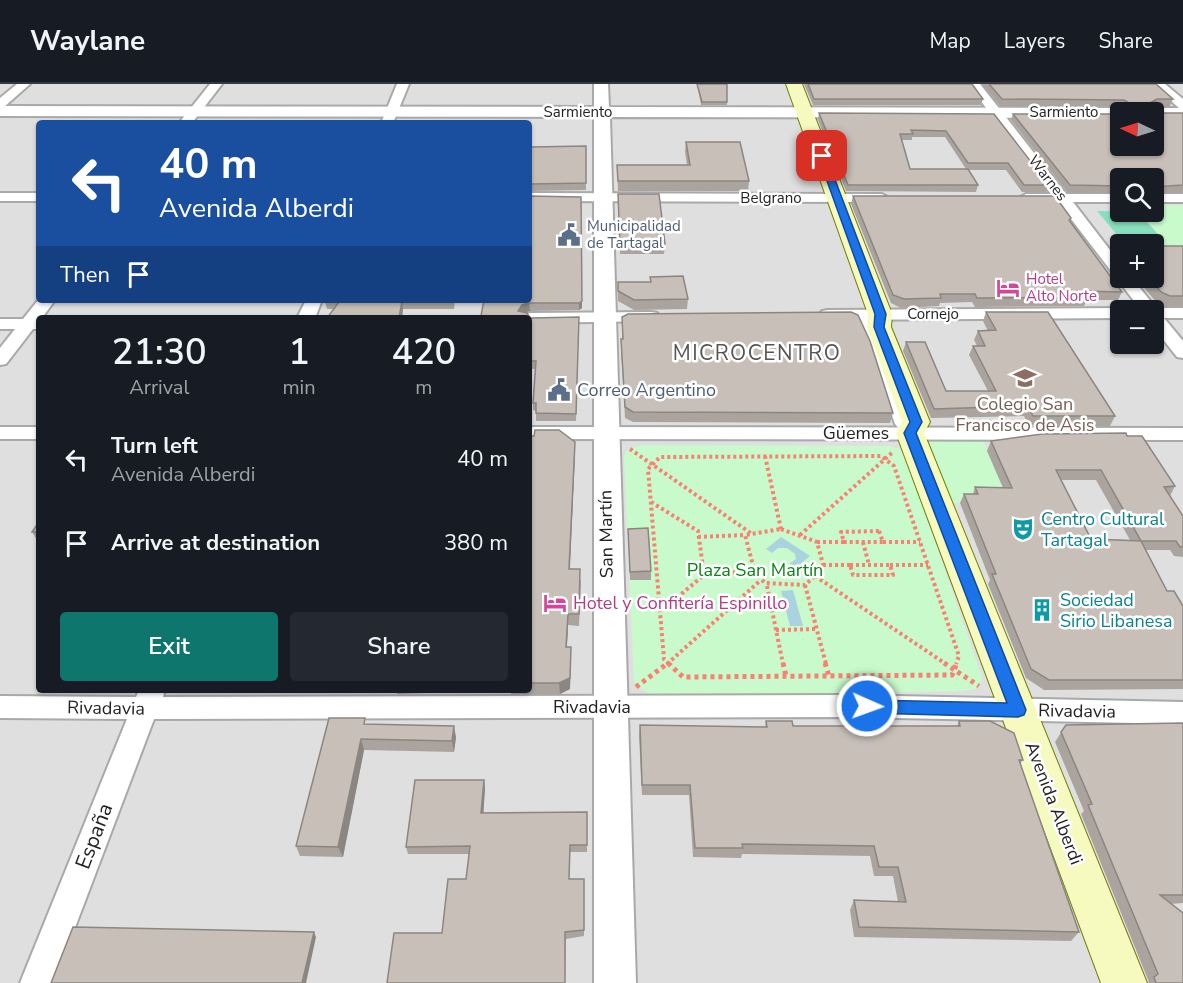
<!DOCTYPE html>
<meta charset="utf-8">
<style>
body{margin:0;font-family:"Nunito Sans",sans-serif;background:#242831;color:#f1f3f6;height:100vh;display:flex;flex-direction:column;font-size:22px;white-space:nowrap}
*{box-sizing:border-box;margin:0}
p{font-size:20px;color:#9ea1a6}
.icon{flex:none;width:33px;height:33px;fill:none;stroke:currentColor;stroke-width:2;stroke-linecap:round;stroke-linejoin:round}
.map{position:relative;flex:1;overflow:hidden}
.sheet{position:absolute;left:36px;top:231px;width:496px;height:378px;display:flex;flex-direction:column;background:#171b24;border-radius:6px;box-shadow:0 2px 4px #0004}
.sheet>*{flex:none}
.top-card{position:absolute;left:36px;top:36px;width:496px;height:183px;border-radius:6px;box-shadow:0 2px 4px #0004;background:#1a4fa0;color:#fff;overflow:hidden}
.needle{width:39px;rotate:274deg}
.tools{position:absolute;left:1110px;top:18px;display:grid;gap:12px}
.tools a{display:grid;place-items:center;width:54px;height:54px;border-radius:6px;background:#171b24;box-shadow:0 2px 4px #0004;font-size:30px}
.pin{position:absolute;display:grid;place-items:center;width:51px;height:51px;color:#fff;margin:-26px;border-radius:12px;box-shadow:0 3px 9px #0006}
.me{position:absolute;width:66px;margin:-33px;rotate:92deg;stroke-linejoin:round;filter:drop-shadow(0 0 4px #0008)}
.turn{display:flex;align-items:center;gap:21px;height:126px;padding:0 24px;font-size:27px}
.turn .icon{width:78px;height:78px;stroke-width:2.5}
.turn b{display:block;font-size:42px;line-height:51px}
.then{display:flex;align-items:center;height:57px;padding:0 24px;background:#0003;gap:12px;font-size:22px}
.eta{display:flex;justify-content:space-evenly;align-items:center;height:102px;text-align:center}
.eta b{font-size:36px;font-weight:600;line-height:42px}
.cta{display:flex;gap:12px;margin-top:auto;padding:12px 24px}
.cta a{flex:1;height:69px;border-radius:6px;background:#0f766e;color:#fff;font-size:24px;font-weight:600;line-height:69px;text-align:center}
.cta a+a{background:#242831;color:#f1f3f6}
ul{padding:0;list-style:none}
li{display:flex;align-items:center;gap:18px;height:84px;padding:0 24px}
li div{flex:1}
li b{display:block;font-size:22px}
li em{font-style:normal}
header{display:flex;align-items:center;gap:36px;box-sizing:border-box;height:84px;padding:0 30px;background:#171b24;border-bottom:2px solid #363941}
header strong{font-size:28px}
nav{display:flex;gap:33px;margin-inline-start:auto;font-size:21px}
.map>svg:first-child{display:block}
.residential{fill:#e0dfdf;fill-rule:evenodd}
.park{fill:#c8facc}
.pitch{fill:#88e0be}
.water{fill:#aad3df}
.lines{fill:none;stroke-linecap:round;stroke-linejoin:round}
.pedestrian-casing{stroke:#a9a9a9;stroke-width:4}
.minor-casing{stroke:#a9a9a9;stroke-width:4}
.tertiary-casing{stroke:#a9a9a9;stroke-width:4}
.secondary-casing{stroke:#707d05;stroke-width:2}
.path-far1{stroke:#fa8072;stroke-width:4;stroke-dasharray:3 3;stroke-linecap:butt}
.path{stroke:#fa8072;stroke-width:5;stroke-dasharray:4 4;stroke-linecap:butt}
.pedestrian{fill:#fff;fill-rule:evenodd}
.minor{fill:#fff;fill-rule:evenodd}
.tertiary{fill:#fff;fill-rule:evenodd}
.secondary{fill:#f7fabf;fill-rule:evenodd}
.wall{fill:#aba49e;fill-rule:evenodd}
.shaded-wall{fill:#8b8681}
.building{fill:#c7bfb8;stroke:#8b8681;stroke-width:1.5;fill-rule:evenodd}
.route{fill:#1a73e8;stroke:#114b97;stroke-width:1.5}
.labels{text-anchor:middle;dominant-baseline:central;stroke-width:5;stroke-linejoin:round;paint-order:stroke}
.far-street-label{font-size:15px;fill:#222;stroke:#fff}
.far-service-label{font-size:15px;fill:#4e5e75;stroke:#fff;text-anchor:start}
.far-hotel-label{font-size:15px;fill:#b23c85;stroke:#fff;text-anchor:start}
.service-label{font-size:18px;fill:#4e5e75;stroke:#fff;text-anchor:start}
.education-label{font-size:18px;fill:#785e54;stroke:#fff}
.street-label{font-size:18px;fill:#222;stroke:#fff}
.culture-label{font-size:18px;fill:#0d838f;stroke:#fff;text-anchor:start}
.park-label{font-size:18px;fill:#0c8416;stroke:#fff}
.hotel-label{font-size:18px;fill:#b23c85;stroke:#fff;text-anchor:start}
.quarter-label{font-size:21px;letter-spacing:1.5px;fill:#555;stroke:#fff}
.near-street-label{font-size:21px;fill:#222;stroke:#fff}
</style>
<header>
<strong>Waylane</strong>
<nav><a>Map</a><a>Layers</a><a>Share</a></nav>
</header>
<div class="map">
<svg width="1183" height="899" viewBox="0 0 1183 899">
<rect width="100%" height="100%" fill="#f2efe9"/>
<path class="residential" d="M0,0H1183V899H0ZM1120,28H1154V62H1120ZM39,39H530V216H39ZM1120,94H1154V128H1120ZM1120,160H1154V194H1120ZM1120,226H1154V260H1120ZM39,234H530V606H39Z"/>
<path class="park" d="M1154,121H1183V171H1154V160L1120,161L1118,158H1165L1138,128H1154Z
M981,352L1008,413L974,419H946L925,355Z
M641,361L890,362L899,365L905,371L982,593L981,600L975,605L964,607L654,613L634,600L624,374L626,367Z"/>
<path class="pitch" d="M1097,127L1138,128L1165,158H1123Z"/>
<path class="water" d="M781,453L810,472L795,484L789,480L796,475L795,470L787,464H778L772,469L766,465Z
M793,506L803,542H790L781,507Z"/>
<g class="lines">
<g class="pedestrian-casing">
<path id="pedestrian" d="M863,227L869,231L909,339L917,349L915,352H905L895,340L857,231Z"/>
</g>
<g class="minor-casing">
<path id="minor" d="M17,0H30L4,23L0,24V14Z
M210,0H222L192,39H179Z
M397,0H409L393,39H381Z
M968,0H980L1066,110H1120V118H1073L1120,179V194H1132L1156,224H1183V234H1164L1183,257V274L1177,273L1154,244V226H1141L1058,118L1021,117L1019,114L1026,110H1051Z
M1152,0H1165L1183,15V25L1179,24Z
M0,109H39V117H0Z
M530,109L882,110L889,114L882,118L530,117Z
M1154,110H1183V118H1154Z
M39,215L55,216L42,234H39V245H33L6,280L0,281V264L15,245H0V235H23Z
M306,216H322L315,234H297Z
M1120,224L1127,226H1120V234L828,236L822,235L819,231L822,227L828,226Z
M651,228L657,229L660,233L657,237L530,239V234H521L524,230L530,229Z
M0,343H39V355H0Z
M530,343L1183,344V356L530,355Z
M139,606H165L163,613L846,611L1183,618V640L846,633L154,635L54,899H20L127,635L0,634V612L136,613Z"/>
</g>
<g class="tertiary-casing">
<path id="tertiary" d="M594,0H608L609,23L1120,24L1127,28H1120V34L610,33L636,899H594V33L0,32V22L594,23Z
M1154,24H1183V34H1154V28H1147Z"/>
</g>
<g class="secondary-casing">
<path id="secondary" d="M786,0H802L892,230L891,243L930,338L924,349L1147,899H1101L896,349L902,338L867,243L868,230Z"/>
</g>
<path class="path-far1" d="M630,365L752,450
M765,372L781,445
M651,418L698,447L704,491L661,527
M781,445L817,458L824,484L805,501L765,499L755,489L745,451Z
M879,447L883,458H844L841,448Z
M800,451L893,368
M698,453L745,451
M817,458H844
M863,458L869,481
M883,458H920
M823,481H850
M850,481H890L893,491H853Z
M890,481H928
M703,489L753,488
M815,492L946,580
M805,501L826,580
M767,502L783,580
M776,546L817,545
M667,580L761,496
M669,580L664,575L648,385L660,373L881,372L894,382L959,572L956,580"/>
<path class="path" d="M668,579L683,593L952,591L957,579
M783,579L786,592
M825,579L829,592
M944,579L979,602
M636,603L668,579"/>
<use href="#pedestrian" class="pedestrian"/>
<use href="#minor" class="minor"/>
<use href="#tertiary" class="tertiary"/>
<use href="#secondary" class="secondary"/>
</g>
<path class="wall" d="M697,0L727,18V21H701Z
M804,0H972L983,15L981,21H813Z
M982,0H1156L1173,15L1170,22H1154L1151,23L1155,29H1183V108L1154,110V94H1120V109L1067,108L1011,36L1013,30L1120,62L1125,24L1121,22H1000Z
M819,29L994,30L1049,101L1046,108H1022L1006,86H968L978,101L976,108L846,107L818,36ZM912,53H945L966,85H910L902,56H912Z
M686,58L749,97L748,107H618L617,81H687L685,68Z
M586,62V106L530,107V63Z
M618,110L665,160L664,170H620Z
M530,112L582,224L579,226L530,227L524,228L530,234L579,233L576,337H536V327L533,326V319L535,285H530V234L481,232L530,216Z
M853,112L1070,138L1122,208L1118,216H1087L1084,222L975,223L972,218L940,219L939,222L901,224L891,219L851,120Z
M1183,162V222H1165L1156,218L1136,194H1154Z
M1120,164V174L1117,171Z
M650,193L688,215L687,225L634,226L618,217V198H650Z
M455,216L454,225H403L402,234H327L334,225H327L325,218Z
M986,228L1115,332L1110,342H1029L1024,332L931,334L903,267L906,258L946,307H988L969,271L973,262H977L974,256L978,247H988L983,237Z
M622,233L893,329L890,339L633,338L625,334L621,265V255H622Z
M530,352L575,369L570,485L581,497L579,542L568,541L567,563L571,574L570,605L560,610H511V607H484L397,610L396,606H530Z
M1127,352L1175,402L1170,412L1183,432V473L1174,472L1170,466H1146L1167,507L1183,522V605L1044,606L1026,594L988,500L990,496L960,419L964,410H973L975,403L1003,404L987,367L991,357ZM1061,396H1096L1130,456L1091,455Z
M39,438V459L32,448Z
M628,445L651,487V496H630Z
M177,606H251L250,609H179Z
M766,637L793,642H957L959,637L1023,676L1020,680L1079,848L1071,857L854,853L850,826L854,816L898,818L893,792H874L870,772L742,770L741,774L693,773L689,711H642L639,652L640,641L765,643Z
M1183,639V819L1170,820L1183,899H1148L1149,898L1081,730L1084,727L1055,658L1066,641Z
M367,640L456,653L454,668L364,666L343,773L300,772L296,762Z
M484,696L485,704L483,729L587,728V768H570L569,795H584V852L566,855L565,899H387L442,849L466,795L469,770H408L406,763Z"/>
<path class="shaded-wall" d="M1157,15L1154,22L1146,26L1148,20Z
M402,217L403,225L402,234H399Z
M582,217V224L579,226V219Z
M529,219L530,227L522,229L518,227L522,221Z
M575,358V369L569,496V485Z
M568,530V541L566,574V563Z
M571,563L570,605L560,610L559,599Z
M454,642L456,653L454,668L452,657Z
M361,655L364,666L343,773L338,763Z
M484,696L485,704L483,736L481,729Z
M314,848L316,853L306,899H302Z"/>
<path class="building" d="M697,0H727V18H702Z
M808,0H972L983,15H814Z
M989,0H1156L1173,15H1157L1148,20V23L1154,24L1155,29H1183V101L1154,103V94H1120V102L1070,101L1013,30H1120V62H1154V28H1123L1125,24L1132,21L1124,16L1002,15Z
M819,29L994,30L1049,101H1024L1008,79H968L946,47L911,46L913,50H900L910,85H968L978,101H848Z
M686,58H740L749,97H618L617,81H690Z
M586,62V99L530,100V63Z
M618,110H659L665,160H620Z
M530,112L581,113L582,217L579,219H529L522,221L518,227L527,229L530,234L579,233L576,330L536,329V319H533L536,277H530V234H472V232H481L484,216H530Z
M853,112H1055L1071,134L1069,136L1122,208L1084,207L1088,213L977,214L975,210H940L941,214L904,215L893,211Z
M1154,162H1183V212H1170L1161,208L1149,194H1154Z
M683,192L688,215L634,216L618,207V198H651L650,193Z
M326,216H453V217H402L399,234H327L339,218H325Z
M851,228L858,231L870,257L893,329L633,328L625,323L621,255H623L622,233L628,230Z
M986,228H1048L1115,332H1033L1028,322L934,325L906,258H925L946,307H996L973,262H985L978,247L996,246Z
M535,346H559L575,358L569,485H580L579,530H568L566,563H571L570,594L559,599H530V352H534Z
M1126,349L1127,352H1142L1175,402L1164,403L1183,432V463H1180L1176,457H1141L1167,507H1174L1183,522V596H1049L1031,585L992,490H996L964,410H978L975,403L1012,404L991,357L1042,350ZM1056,386H1101L1141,457L1091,455Z
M39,438V448H32Z
M648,444L651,487L630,488L628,445Z
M329,634H365L364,640L454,642L452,657L361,655L338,763L296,762Z
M766,637H792L793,642H960L959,637H990L1014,649L1023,676H1019L1079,848L859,843L854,816L906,818L898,783H879L874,762L742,760L743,764H695L690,701H642L640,641L767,643Z
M1183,639V811H1160L1183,829V899H1156L1154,893L1158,890L1088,721L1092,720L1061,648L1066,641Z
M415,696H484L481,729L587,728V761H570L569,795H584V846L565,848V899H387L394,849H442L448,795H466L470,762L406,763Z
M73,843L314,848L302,899H51Z"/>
<path class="route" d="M822,69L826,72L886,230L884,243L922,338L916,349L1026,626L1024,631L1018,633L867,629L862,627L859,622L862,618L867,616L1007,619L904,349L910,338L874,243L875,230L818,72Z"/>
<defs>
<g id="civic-bare" transform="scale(1.8)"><path d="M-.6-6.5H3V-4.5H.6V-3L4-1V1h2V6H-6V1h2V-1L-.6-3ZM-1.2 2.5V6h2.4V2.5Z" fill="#5c6f8a" stroke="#fff" stroke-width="2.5" paint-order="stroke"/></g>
<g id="hotel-bare" transform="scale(1.8)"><path d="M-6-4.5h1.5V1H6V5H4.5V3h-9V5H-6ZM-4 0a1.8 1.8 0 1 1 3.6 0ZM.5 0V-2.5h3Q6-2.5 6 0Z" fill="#d1479c" stroke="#fff" stroke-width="2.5" paint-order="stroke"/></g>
<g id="school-bare" transform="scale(1.8)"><path d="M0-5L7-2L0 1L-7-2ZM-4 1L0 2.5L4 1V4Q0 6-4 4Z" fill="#8d6e63" stroke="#fff" stroke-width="2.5" paint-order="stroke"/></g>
<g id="theatre-bare" transform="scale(1.8)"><path d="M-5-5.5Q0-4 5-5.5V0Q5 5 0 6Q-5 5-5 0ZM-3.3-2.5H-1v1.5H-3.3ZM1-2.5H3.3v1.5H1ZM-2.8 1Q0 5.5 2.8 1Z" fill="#0f9aa8" stroke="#fff" stroke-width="2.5" paint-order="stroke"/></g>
<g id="building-bare" transform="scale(1.8)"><path d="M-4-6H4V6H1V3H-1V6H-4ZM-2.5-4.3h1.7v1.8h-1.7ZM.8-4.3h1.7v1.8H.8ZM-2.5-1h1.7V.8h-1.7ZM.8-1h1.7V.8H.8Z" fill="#0f9aa8" stroke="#fff" stroke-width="2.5" paint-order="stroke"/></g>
</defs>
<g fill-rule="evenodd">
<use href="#civic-bare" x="569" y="151"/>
<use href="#hotel-bare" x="1008" y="204"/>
<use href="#school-bare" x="1025" y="294"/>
<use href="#civic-bare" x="559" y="306"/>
<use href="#theatre-bare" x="1023" y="445"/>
<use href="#hotel-bare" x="555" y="519"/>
<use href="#building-bare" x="1042" y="526"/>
</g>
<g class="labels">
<g class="far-street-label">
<text x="578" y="28">Sarmiento</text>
<text x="1064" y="28">Sarmiento</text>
<text transform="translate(1048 94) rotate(52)">Warnes</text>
<text x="771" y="114">Belgrano</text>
<text x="933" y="230">Cornejo</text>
</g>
<g class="far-service-label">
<text x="587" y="142">Municipalidad<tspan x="587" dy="17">de Tartagal</tspan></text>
</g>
<g class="far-hotel-label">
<text x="1026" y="195">Hotel<tspan x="1026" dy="17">Alto Norte</tspan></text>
</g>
<g class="service-label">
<text x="577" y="306">Correo Argentino</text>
</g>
<g class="education-label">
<text x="1025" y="320">Colegio San<tspan x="1025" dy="21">Francisco de Asis</tspan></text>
</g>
<g class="street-label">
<text x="856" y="349">Güemes</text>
<text transform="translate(606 450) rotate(-91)">San Martín</text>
<text x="592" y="623">Rivadavia</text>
<text transform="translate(106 624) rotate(1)">Rivadavia</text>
<text transform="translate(1077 627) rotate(1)">Rivadavia</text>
<text transform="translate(1054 719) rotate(69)">Avenida Alberdi</text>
</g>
<g class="culture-label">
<text x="1041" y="435">Centro Cultural<tspan x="1041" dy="21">Tartagal</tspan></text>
<text x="1060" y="516">Sociedad<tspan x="1060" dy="21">Sirio Libanesa</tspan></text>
</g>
<g class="park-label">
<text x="755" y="486">Plaza San Martín</text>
</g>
<g class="hotel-label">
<text x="573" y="519">Hotel y Confitería Espinillo</text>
</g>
<g class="quarter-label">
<text x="757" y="269">MICROCENTRO</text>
</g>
<g class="near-street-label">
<text transform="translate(94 752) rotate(-69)">España</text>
</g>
</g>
</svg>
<div class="tools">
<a><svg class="needle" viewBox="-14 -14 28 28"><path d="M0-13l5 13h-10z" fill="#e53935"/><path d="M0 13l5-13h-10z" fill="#9ea1a6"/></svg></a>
<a><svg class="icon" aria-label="search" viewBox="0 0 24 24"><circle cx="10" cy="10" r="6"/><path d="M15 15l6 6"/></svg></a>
<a>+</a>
<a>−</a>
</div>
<div class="pin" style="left:822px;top:72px;background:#d93025"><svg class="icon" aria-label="arrive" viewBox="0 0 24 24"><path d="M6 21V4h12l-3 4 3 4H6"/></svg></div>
<svg class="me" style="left:867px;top:622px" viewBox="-20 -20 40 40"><circle r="17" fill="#1a73e8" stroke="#fff" stroke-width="3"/><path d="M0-11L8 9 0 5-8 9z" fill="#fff"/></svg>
<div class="top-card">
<div class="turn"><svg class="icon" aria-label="left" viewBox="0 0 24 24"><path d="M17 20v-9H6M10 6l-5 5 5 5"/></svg><div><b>40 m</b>Avenida Alberdi</div></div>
<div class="then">Then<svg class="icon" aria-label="arrive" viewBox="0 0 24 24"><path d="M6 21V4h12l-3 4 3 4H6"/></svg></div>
</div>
<section class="sheet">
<div class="eta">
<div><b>21:30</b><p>Arrival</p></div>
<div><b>1</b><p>min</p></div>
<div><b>420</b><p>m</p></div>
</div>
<ul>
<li><svg class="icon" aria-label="left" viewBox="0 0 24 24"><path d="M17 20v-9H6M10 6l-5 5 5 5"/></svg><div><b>Turn left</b><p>Avenida Alberdi</p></div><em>40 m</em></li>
<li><svg class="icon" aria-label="arrive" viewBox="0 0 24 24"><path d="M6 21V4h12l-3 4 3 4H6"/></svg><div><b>Arrive at destination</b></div><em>380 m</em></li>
</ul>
<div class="cta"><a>Exit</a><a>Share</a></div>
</section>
</div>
